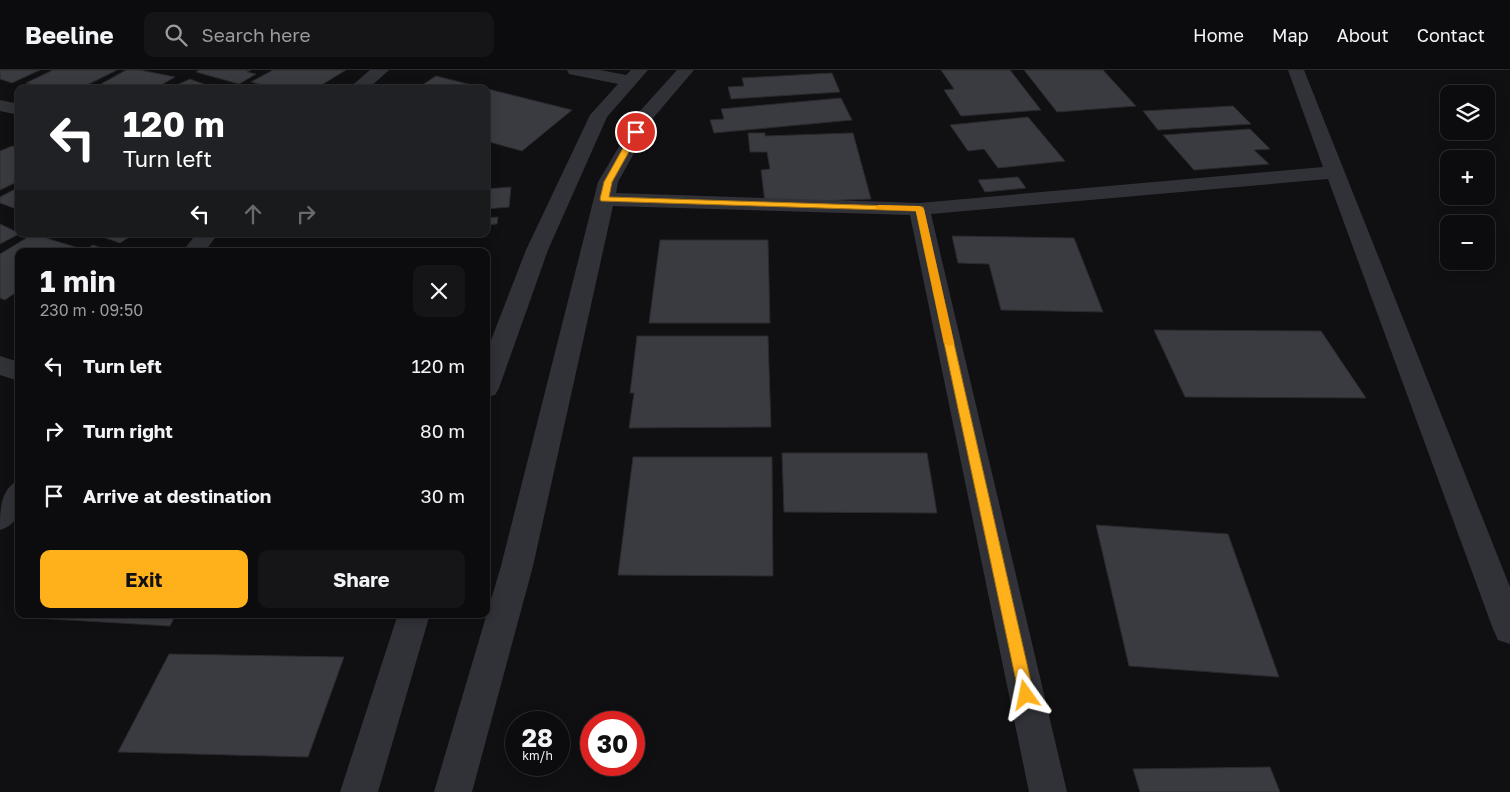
<!DOCTYPE html>
<meta charset="utf-8">
<style>
body{margin:0;font-family:"Golos Text",sans-serif;background:#151517;color:#f1f3f6;height:100vh;display:flex;flex-direction:column;font-size:19px;white-space:nowrap}
*{box-sizing:border-box;margin:0}
p{font-size:16px;color:#9a9b9e}
.icon{flex:none;width:28px;height:28px;fill:none;stroke:currentColor;stroke-width:2;stroke-linecap:round;stroke-linejoin:round}
.map{position:relative;flex:1;overflow:hidden}
.drawer{position:absolute;left:15px;top:178px;width:475px;height:370px;display:flex;flex-direction:column;background:#0c0c0e;border-radius:10px;box-shadow:0 2px 12px #0003,0 0 0 1px #2c2c2e}
.drawer>*{flex:none}
.hud{position:absolute;left:15px;top:15px;width:475px;height:152px;border-radius:10px;box-shadow:0 2px 12px #0003,0 0 0 1px #2c2c2e;background:#202124;color:#fff;overflow:hidden}
.controls{position:absolute;left:1440px;top:15px;display:grid;gap:10px}
.controls a{display:grid;place-items:center;width:55px;height:55px;border-radius:10px;background:#0c0c0e;box-shadow:0 2px 12px #0003,0 0 0 1px #2c2c2e;font-size:25px}
.speed{position:absolute;left:505px;top:641px;display:flex;gap:10px;font-size:25px;font-weight:700;text-align:center}
.speed>*{display:grid;place-content:center;width:65px;height:65px;border-radius:50%;background:#0c0c0e;box-shadow:0 2px 12px #0003,0 0 0 1px #2c2c2e;line-height:1}
.speed small{font-size:12px;font-weight:400}
.speed .limit{border:8px solid #d22;background:#fff;color:#111}
.pin{position:absolute;display:grid;place-items:center;width:42px;height:42px;color:#fff;margin:-21px;border:2px solid #fff;border-radius:50%;box-shadow:0 1px 5px #0007}
.me{position:absolute;width:55px;margin:-28px;rotate:348deg;stroke-linejoin:round;filter:drop-shadow(0 0 4px #0008)}
.turn{display:flex;align-items:center;gap:18px;height:105px;padding:0 25px;font-size:22px}
.turn .icon{width:65px;height:65px;stroke-width:2.5}
.turn b{display:block;font-size:35px;line-height:42px}
.lanes{display:flex;align-items:center;height:48px;padding:0 25px;background:#0003;justify-content:center;gap:25px;direction:ltr}
.lanes .off{opacity:.35}
.round{display:grid;place-items:center;flex:none;width:52px;height:52px;border-radius:10px;background:#151517}
.summary{display:flex;align-items:center;justify-content:space-between;height:85px;padding:0 25px}
h1{font-size:30px;font-weight:700;line-height:38px}
.button{display:flex;gap:10px;margin-top:auto;padding:10px 25px}
.button a{flex:1;height:58px;border-radius:10px;background:#ffb11b;color:#111;font-size:20px;font-weight:700;line-height:58px;text-align:center}
.button a+a{background:#151517;color:#f1f3f6}
ul{padding:0;list-style:none}
li{display:flex;align-items:center;gap:15px;height:65px;padding:0 25px}
li div{flex:1}
li b{display:block;font-size:19px}
li em{font-style:normal}
header{display:flex;align-items:center;gap:30px;box-sizing:border-box;height:70px;padding:0 25px;background:#0c0c0e;border-bottom:1px solid #2c2c2e}
header strong{font-size:24px}
nav{display:flex;gap:28px;margin-inline-start:auto;font-size:18px}
.search{width:350px;height:45px;background:#151517;display:flex;align-items:center;gap:12px;box-sizing:border-box;padding:0 18px;border-radius:10px;color:#9a9b9e;font-size:19px}
.map>svg:first-child{display:block}
.building{fill:#3a3b40;stroke:#2a2a2e}
.lines{fill:none;stroke-linecap:round;stroke-linejoin:round}
.minor{fill:#313237;fill-rule:evenodd}
.route{fill:#ffb11b;stroke:#a67312}
.slow{fill:#f59e0b}
</style>
<header>
<strong>Beeline</strong>
<div class="search"><svg class="icon" aria-label="search" viewBox="0 0 24 24"><circle cx="10" cy="10" r="6"/><path d="M15 15l6 6"/></svg>Search here</div>
<nav><a>Home</a><a>Map</a><a>About</a><a>Contact</a></nav>
</header>
<div class="map">
<svg width="1510" height="722" viewBox="0 0 1510 722">
<rect width="100%" height="100%" fill="#101012"/>
<path class="building" d="M0,0H40L12,13L0,9Z
M53,0H117L79,19H49L26,13Z
M126,0H140L175,7L154,19H92Z
M199,0H251L247,2L256,4L239,14L196,2Z
M273,0H346L315,19H277L251,12Z
M941,0H1010L1041,40L961,46L944,20L954,19Z
M1024,0H1103L1136,36L1057,42Z
M832,3L840,22L731,29L728,17L744,16L742,8Z
M436,6L572,40L522,81L486,71V19H416Z
M190,9L217,19H168Z
M841,28L852,50L714,63L710,50L724,49L721,39Z
M1233,36L1251,54L1158,60L1143,41Z
M1028,47L1065,91L998,98L984,79L968,81L950,55Z
M1250,59L1270,79L1254,80L1269,94L1194,100L1163,65Z
M748,63H765V66L853,63L871,129L765,133L761,100L770,99L767,82H750Z
M12,76L19,78V111L0,120V81Z
M1018,107L1026,118L985,122L978,110Z
M19,117V140L0,133V127Z
M511,117L509,137L486,139V119Z
M498,147L497,154L486,155V148Z
M0,154L19,163V164L0,174Z
M33,164L82,179L79,181H19V220L5,230L0,228V184Z
M109,164H134L120,173L103,167Z
M343,164H428L427,166Z
M952,166L1074,168L1103,242L1001,240L989,194L958,193Z
M660,170H768L770,253H649Z
M93,175L108,180L83,181Z
M1154,260L1321,261L1366,328L1185,327Z
M637,266H768L771,357L629,358L634,323H630Z
M782,383H927L937,443L784,442Z
M633,387H772L773,506L618,505Z
M1096,455L1228,464L1279,607L1129,596Z
M37,544H176L170,556L34,548Z
M169,584L344,587L308,687L118,682Z
M1270,697L1280,722H1140L1133,699Z"/>
<g class="lines">
<path class="minor" d="M370,0H389L368,19H348Z
M567,0H600L626,5L631,0H648L607,47L548,180L499,318L495,325L486,327V283L526,180L590,45L618,14L569,4Z
M677,0H694L654,47L618,112L616,123L919,133L1323,97L1288,0H1304L1510,517V574L1498,570L1493,559L1328,109L931,144L1067,722H1029L910,145L613,136L533,496L472,722H434L501,496L598,112L640,41Z
M0,30L19,34V45L0,41Z
M196,164H218L205,181H183Z
M0,286L19,292V311L0,305Z
M19,410C19,432 25,452 0,460C0,439 0,419 19,410Z
M398,544H430L378,722H340Z"/>
</g>
<path class="route" d="M636,59L640,62L612,112L609,127L923,137L1034,625L1032,630L1026,632L1021,630L1019,625L916,141L601,131L600,129L604,112L632,62Z"/>
<path class="slow" d="M879,135L920,136L924,139L954,273L953,275L949,276L944,273L916,141L876,139V136Z"/>
</svg>
<div class="controls">
<a><svg class="icon" aria-label="layers" viewBox="0 0 24 24"><path d="M12 4l9 5-9 5-9-5zM3 14l9 5 9-5"/></svg></a>
<a>+</a>
<a>−</a>
</div>
<div class="speed"><div>28<small>km/h</small></div><div class="limit">30</div></div>
<div class="pin" style="left:636px;top:62px;background:#d93025"><svg class="icon" aria-label="arrive" viewBox="0 0 24 24"><path d="M6 21V4h12l-3 4 3 4H6"/></svg></div>
<svg class="me" style="left:1026px;top:625px" viewBox="-20 -20 40 40"><path d="M0-17L14 15 0 8-14 15z" fill="#ffb11b" stroke="#fff" stroke-width="4"/></svg>
<div class="hud">
<div class="turn"><svg class="icon" aria-label="left" viewBox="0 0 24 24"><path d="M17 20v-9H6M10 6l-5 5 5 5"/></svg><div><b>120 m</b>Turn left</div></div>
<div class="lanes"><svg class="icon" aria-label="left" viewBox="0 0 24 24"><path d="M17 20v-9H6M10 6l-5 5 5 5"/></svg><svg class="icon off" aria-label="ahead" viewBox="0 0 24 24"><path d="M12 20V5M6 11l6-6 6 6"/></svg><svg class="icon off" aria-label="right" viewBox="0 0 24 24"><path d="M7 20v-9h11M14 6l5 5-5 5"/></svg></div>
</div>
<section class="drawer">
<div class="summary"><div><h1>1 min</h1><p>230 m · 09:50</p></div><a class="round"><svg class="icon" aria-label="close" viewBox="0 0 24 24"><path d="M6 6l12 12M18 6L6 18"/></svg></a></div>
<ul>
<li><svg class="icon" aria-label="left" viewBox="0 0 24 24"><path d="M17 20v-9H6M10 6l-5 5 5 5"/></svg><div><b>Turn left</b></div><em>120 m</em></li>
<li><svg class="icon" aria-label="right" viewBox="0 0 24 24"><path d="M7 20v-9h11M14 6l5 5-5 5"/></svg><div><b>Turn right</b></div><em>80 m</em></li>
<li><svg class="icon" aria-label="arrive" viewBox="0 0 24 24"><path d="M6 21V4h12l-3 4 3 4H6"/></svg><div><b>Arrive at destination</b></div><em>30 m</em></li>
</ul>
<div class="button"><a>Exit</a><a>Share</a></div>
</section>
</div>
